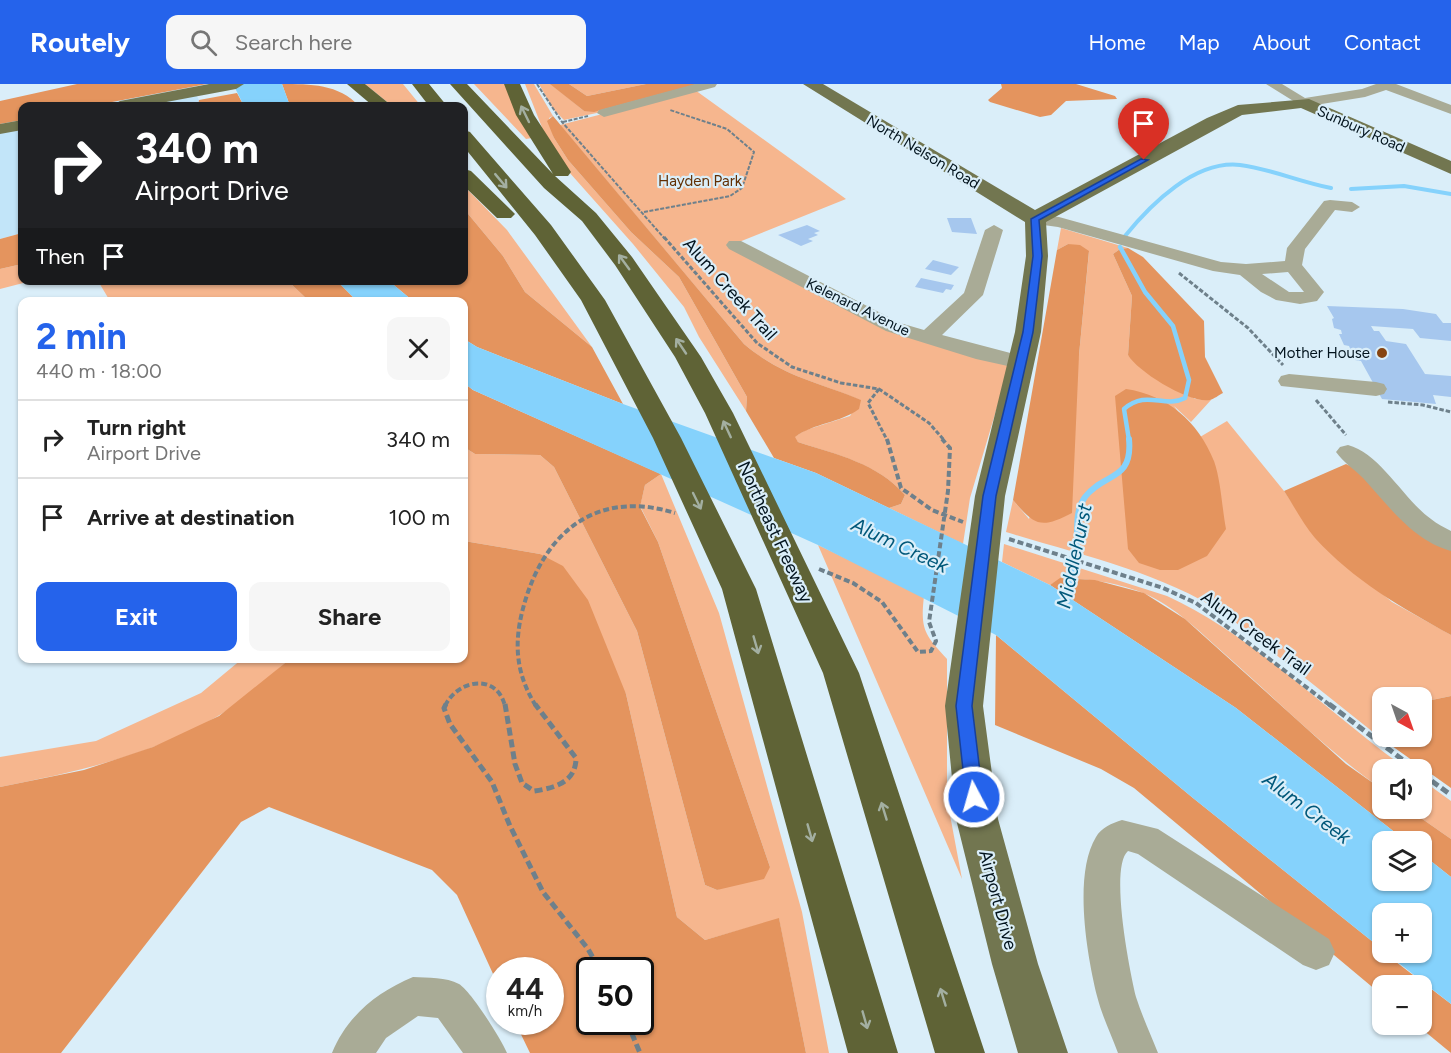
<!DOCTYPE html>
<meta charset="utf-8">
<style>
body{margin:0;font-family:Figtree,sans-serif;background:#f6f6f6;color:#222;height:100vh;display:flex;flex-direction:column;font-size:22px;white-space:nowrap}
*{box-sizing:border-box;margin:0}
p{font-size:20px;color:#767676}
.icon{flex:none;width:33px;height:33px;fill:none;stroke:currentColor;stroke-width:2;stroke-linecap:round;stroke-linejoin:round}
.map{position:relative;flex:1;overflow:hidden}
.drawer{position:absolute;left:18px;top:213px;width:450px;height:366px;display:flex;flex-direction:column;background:#fff;border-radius:12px;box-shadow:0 2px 4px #0004}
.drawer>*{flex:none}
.top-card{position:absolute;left:18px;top:18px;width:450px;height:183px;border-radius:12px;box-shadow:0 2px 4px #0004;background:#202124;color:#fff;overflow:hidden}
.needle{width:39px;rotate:140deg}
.fabs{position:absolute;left:1372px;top:603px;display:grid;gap:12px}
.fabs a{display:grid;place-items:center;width:60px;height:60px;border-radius:12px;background:#fff;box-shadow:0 2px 4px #0004;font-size:30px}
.speed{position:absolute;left:486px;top:873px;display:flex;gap:12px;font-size:30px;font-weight:700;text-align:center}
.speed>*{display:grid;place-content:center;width:78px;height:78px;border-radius:50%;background:#fff;box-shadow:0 2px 4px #0004;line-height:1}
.speed small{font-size:15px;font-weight:400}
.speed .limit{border:3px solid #111;border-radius:9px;background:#fff;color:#111}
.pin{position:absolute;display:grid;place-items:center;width:51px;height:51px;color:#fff;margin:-62px -26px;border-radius:50% 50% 50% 0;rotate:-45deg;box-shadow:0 0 6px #0007}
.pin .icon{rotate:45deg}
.me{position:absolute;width:66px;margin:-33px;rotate:354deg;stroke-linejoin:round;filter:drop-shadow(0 0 4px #0008)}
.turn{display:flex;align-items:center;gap:21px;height:126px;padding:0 18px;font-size:27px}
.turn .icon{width:78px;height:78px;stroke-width:2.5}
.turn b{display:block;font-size:42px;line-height:51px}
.then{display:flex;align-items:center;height:57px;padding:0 18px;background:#0003;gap:12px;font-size:22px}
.round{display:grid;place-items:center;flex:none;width:63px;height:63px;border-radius:12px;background:#f6f6f6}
.headline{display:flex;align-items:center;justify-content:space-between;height:102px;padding:0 18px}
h1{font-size:36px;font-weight:700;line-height:45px;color:#2563eb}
.action{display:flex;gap:12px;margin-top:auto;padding:12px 18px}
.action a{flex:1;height:69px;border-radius:12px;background:#2563eb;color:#fff;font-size:24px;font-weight:700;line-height:69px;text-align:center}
.action a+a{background:#f6f6f6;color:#222}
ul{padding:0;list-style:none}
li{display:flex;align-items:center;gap:18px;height:78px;padding:0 18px;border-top:2px solid #e0e0e0}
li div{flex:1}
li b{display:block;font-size:22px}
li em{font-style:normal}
header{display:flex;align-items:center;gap:36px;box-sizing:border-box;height:84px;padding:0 30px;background:#2563eb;color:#fff}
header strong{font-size:28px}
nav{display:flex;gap:33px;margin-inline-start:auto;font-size:21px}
.search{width:420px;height:54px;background:#f6f6f6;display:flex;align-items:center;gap:15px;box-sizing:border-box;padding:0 21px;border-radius:12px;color:#767676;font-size:22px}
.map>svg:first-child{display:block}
.built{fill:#c2e5f9}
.green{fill:#f6b68e}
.forest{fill:#e4945e;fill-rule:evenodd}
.water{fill:#85d2fc}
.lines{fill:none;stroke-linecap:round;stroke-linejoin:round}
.stream-far2{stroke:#85d2fc;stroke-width:4}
.stream-far1{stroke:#85d2fc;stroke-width:4.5}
.stream{stroke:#85d2fc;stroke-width:6}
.building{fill:#a6c7ee}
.path-far3{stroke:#6e808b;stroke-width:2;stroke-dasharray:4 1.5;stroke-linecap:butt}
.path-far2{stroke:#6e808b;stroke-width:3;stroke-dasharray:4.5 2;stroke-linecap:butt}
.path-far1{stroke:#6e808b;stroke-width:4;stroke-dasharray:6 3;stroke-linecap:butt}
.path{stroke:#6e808b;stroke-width:5;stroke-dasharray:8 4;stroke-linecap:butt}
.minor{fill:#a9ab96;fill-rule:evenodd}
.major{fill:#727650;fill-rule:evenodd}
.highway{fill:#5f6336;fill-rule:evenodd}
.oneway{stroke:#a3afa1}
.route{fill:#2563eb;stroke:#184099;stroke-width:1.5}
.poi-dot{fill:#874511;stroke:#daeef9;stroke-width:2}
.labels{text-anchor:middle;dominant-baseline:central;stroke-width:4.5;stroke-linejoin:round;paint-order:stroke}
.far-street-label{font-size:15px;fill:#02131d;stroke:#daeef9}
.far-park-label{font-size:15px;fill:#622f03;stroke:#daeef9}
.far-poi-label{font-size:15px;fill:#02131d;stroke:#daeef9;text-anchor:end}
.street-label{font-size:18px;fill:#02131d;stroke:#daeef9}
.water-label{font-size:20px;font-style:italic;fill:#00587a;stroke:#daeef9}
</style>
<header>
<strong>Routely</strong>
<div class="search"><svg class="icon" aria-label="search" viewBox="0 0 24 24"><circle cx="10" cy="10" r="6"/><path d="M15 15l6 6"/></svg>Search here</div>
<nav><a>Home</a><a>Map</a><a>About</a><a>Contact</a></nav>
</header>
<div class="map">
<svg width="1451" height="969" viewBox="0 0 1451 969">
<rect width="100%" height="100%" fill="#daeef9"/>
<path class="built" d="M192,3L199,16L198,22H91Z
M22,36V149L0,155V40Z"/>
<path class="green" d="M365,0H403L421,22H392Z
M474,0H507L532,54L526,55Z
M525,0H534L553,32L549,34L554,54L568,76L631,148L679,193L747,313L746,327L699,253L684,223L633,160L561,79L543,46Z
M539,0H551L584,27H606L564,36L553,25Z
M569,0H646L587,12Z
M695,6L846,115L739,158L902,243L1012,273L970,414L963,460L889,424L901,420L905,411C877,379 837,371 798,358L794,353L806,346L850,332L860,316C815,297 783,293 744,260L560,41Z
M464,102L507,146L592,263L525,208L503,172L464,125Z
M1061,144L1128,164L1120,165L1113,170L1132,212L1128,271L1195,315L1211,316L1191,338L1174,322L1214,377L1200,353L1227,337L1284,407L1315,453L1392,518L1451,551V612L1422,618V614H1383V648L1378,652L1225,530C1160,488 1080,471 1006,448L1013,416L1029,435L1079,271L1089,168L1068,160L1057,166Z
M22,180V196L31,197L0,205V185Z
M98,197H288L309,217H110Z
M464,363L475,370L540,371L554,383L637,547L705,801L717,806L770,783L658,458L640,422L645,401L661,390L719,529L802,828L829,969H806L779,835L705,856L677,833L626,610L540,470L464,457Z
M1004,460L1167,512C1256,553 1328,629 1407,685L1383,686V706C1327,667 1278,617 1227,572C1202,550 1175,522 1143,509C1121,500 1070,488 1050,501L1002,478Z
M818,461L924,512C920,546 925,551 947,575V715L962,795Z
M242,575H290C267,594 244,617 218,632C151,672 75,688 0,703V673L96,657L201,609Z
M1422,696L1451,717V755L1408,725L1422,724Z"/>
<path class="forest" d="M77,0H207L91,22H22V36L0,40V17Z
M282,0C310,0 339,0 359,22H290Z
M550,0H569L587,12L646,0H698L594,28L584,27Z
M1001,0H1076L1115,12L1117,15L1066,17L1051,31L1040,33L990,18L988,16L1002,4Z
M237,9L244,22H198L199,16Z
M553,32L744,260C783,293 815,297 861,316L859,325C840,339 814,339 795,353L798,358C838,371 877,379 905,411L901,420L889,424L816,389L774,374L746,327L747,313L679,193L631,148L568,76L554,54L547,37Z
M464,125L503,172L525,208L592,263L623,320L477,263L464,255V218L413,217L389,197L464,196Z
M22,149V180L0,185V155Z
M1068,160L1080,161L1089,167L1079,271L1072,429C1041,445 1035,442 1013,416L1057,166Z
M1128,164L1143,173L1204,237L1205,273L1223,309C1219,311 1214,315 1210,316C1190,320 1138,288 1128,271L1132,212L1113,170L1120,165Z
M288,197H337L357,217H309Z
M464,299L473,306L661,390L645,401L640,423L658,458L770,783L764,795L717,806L705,801L637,547L554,383L540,371L475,370L464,363Z
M1126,305C1167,311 1198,337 1214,377C1221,397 1222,424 1226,445L1207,472L1178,486H1160L1139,479L1128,465L1115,312Z
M1346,380L1359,386L1451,465V551C1402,524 1353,496 1315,454C1303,440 1294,422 1284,407Z
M464,457L540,470L563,482L588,516L626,610L677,833L705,856L779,834L806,969H530L515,938H550V886H500L499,903L457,811L432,786L269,723L241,738L61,969H0V703L84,686L153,663L219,632L290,575L464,574ZM640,886V938H590V886Z
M1060,494L1095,496L1144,509L1185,535L1346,680L1383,706V724L1408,725L1451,755V793L1422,770V758L1406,757L1236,624L1050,501Z
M996,551L1193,714L1383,866V868L1451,920V969L1417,941L1422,940V902H1383V912L1134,704L1101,685L995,641Z
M1451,612V704L1378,652L1383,648V652H1422V618Z"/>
<path class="water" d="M233,0H282L290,22H244Z
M337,197H389L413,217H357Z
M464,255L477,263L623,320L816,389L1050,501L1236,624L1406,757L1383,758V796H1422V770L1451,793V920L1386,869L1422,868V830H1383V866L1193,714L996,551L818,461L473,306L464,299Z"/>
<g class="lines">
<path class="stream-far2" d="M1351,105L1404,102L1451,110
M1125,152C1151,120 1195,76 1240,81C1271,85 1300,98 1331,104"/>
<path class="stream-far1" d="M1120,163L1145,208L1173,242L1189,296L1185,314C1164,325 1147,305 1124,325L1129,356"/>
<path class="stream" d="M1065,517C1069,502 1074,487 1076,472C1079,453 1073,429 1085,413C1104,388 1133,398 1129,355"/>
</g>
<path class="building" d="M947,134H971L977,150L952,148Z
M807,141L820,147L814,149L818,151L808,155L813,157L801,162L778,151Z
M933,176L959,183L951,191L925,185Z
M921,194L954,201L951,206L946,205L943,209L915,203Z
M1327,222L1403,225L1436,230L1443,239H1451V257L1420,254L1413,245L1371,242L1374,247H1379L1386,257L1406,260L1425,290L1451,292V313L1433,311L1436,320L1382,315L1361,277L1355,276L1349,262L1344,261L1339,250H1342L1341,246L1334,244L1332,235L1334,234Z"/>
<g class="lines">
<path class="path-far3" d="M537,0L562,38L665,155
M563,38L588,32
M644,128L730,112L742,104L754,68L727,45L670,26"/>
<path class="path-far2" d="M664,153L757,259L792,283L841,299L879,305L929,339L944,356
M1179,189L1248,244L1283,281
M879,305L868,319L887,356
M1316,316L1346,351
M1388,318L1423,321L1451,328"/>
<path class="path-far1" d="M887,355L901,404L932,426L963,438
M1009,455L1163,504L1196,519L1331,622
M819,485L853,499L882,518L918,568L931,567L936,557L929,538L948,407L950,364L942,355
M445,622C458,595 497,589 505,622
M536,622C512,584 514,549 528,508C552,440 604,407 675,429"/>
<path class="path" d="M446,620L444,624L450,640L492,698L510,742L543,808L588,865L600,886
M505,620L515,680L522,699L534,707C555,704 576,698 576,674L535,620
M1329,620L1416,686
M1422,690L1451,711
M627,938L640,969"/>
<path class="minor" d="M695,0H717L715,3L604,33L597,29L599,26Z
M1266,0H1282L1305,14L1362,5L1376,0H1396L1451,21V30L1386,6L1365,13L1303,23Z
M1330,116L1352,118L1360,123L1352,128L1335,126L1305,165L1302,181L1324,208L1317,217L1300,220L1276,216L1261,208L1240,191L1213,187L1058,143L1029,139L1026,135L1035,130L1059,133L1221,178L1246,180L1285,177L1287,164L1324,117ZM1288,188L1304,208H1289L1262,190Z
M994,141L1003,146L983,211L942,251L1029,274L1032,279L1029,284L1021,285L976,275L886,247L729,165L726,161L729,157H741L900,239L924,246L964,209L985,146Z
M1289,290L1376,298L1384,300L1387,305L1384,310L1376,312L1281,302L1278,297L1281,292Z
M1348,361C1380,369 1404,416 1431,435C1437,440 1444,443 1451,447V467C1412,456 1389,422 1363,394C1354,385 1343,378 1336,368L1340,363Z
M1122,736L1158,745L1329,855L1335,868L1329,881L1316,886L1303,881L1138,770L1128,767C1109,783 1130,889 1136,913C1142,932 1151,951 1158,969H1118C1111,950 1102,932 1097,912C1087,871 1073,791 1096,753C1101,744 1112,739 1122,736Z
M413,893C428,894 446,893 459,900C471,907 501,955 507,969H463L438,934L418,932L386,954L376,969H332C347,932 377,908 413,893Z"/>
<path class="major" d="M209,0H244L236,5L145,22H111L120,17Z
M803,0H823L1035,126L1207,34L1238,21L1309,15L1451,77V90L1301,24L1242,31L1046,138L1048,172L1041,248L1005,412L983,622L998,735L1038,880L1068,969H1018L992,880L956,735L945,622L975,412L1015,248L1026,172L1025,138Z
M22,36V46L0,50V40Z"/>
<path class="highway" d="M347,0H365L392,22H373Z
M412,0H429L447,22H429Z
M450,0H467L553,90L516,31L504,0H520L534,31L571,88L568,92H555L596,129L632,173L701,273L733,329L859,589L985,969H935L823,589L705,329L675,273L615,181L582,137L544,104Z
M464,46L470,48L551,141L605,216L681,354L756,505L898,969H848L722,505L653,354L581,216L535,151L464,63Z
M464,85L471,87L511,126L515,130L511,134H497L464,102Z"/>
</g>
<defs><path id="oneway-shaft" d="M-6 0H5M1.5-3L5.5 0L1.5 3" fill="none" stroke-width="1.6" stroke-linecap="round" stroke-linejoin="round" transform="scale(1.5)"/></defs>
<g class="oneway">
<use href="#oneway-shaft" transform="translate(525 30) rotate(-116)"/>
<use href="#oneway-shaft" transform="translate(501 97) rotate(50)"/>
<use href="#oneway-shaft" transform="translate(624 178) rotate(-126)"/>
<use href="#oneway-shaft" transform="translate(681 262) rotate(-124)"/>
<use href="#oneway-shaft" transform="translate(727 345) rotate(-115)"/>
<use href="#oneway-shaft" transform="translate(697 417) rotate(64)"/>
<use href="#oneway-shaft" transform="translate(756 561) rotate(74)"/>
<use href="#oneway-shaft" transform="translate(884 727) rotate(-107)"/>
<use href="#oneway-shaft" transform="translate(810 749) rotate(74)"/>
<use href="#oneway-shaft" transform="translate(943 913) rotate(-107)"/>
<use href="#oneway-shaft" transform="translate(865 936) rotate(74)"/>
</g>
<path class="route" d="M1141,75L1148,76L1039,136L1042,172L1033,248L996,412L972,622L983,713L980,718L974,720L968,718L966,713L956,622L983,412L1023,248L1033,172L1031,135Z"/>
<circle class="poi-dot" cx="1382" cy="269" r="6"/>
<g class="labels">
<g class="far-street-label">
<text transform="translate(1361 45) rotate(24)">Sunbury Road</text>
<text transform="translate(923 68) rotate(31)">North Nelson Road</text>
<text transform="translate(858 223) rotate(26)">Kelenard Avenue</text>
</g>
<g class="far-park-label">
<text x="700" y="97">Hayden Park</text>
</g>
<g class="far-poi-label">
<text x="1370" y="269">Mother House</text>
</g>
<g class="street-label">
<text transform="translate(730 205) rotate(48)">Alum Creek Trail</text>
<text transform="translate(775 448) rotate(65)">Northeast Freeway</text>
<text transform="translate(1256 549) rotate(36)">Alum Creek Trail</text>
<text transform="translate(998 816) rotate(75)">Airport Drive</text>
</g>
<g class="water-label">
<text transform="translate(900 461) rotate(25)">Alum Creek</text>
<text transform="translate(1074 472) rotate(-78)">Middlehurst</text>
<text transform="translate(1307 724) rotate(37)">Alum Creek</text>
</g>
</g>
</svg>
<div class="fabs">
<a><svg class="needle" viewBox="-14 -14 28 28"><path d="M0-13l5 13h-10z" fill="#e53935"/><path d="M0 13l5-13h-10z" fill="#767676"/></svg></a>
<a><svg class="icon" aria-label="sound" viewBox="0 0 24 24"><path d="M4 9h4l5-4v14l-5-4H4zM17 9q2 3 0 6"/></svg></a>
<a><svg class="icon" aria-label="layers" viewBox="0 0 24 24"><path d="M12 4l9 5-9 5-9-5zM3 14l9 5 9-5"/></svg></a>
<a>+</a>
<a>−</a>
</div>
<div class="speed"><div>44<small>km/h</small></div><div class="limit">50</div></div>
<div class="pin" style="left:1144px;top:76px;background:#d93025"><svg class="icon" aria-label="arrive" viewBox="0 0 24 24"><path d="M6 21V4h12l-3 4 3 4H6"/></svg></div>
<svg class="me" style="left:974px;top:713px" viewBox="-20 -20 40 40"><circle r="17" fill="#2563eb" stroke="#fff" stroke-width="3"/><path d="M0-11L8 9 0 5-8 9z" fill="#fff"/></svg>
<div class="top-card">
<div class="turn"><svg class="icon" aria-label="right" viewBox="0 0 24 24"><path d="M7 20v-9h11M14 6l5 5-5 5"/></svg><div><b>340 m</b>Airport Drive</div></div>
<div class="then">Then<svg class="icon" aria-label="arrive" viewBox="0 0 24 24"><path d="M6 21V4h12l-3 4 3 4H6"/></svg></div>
</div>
<section class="drawer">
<div class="headline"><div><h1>2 min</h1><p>440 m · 18:00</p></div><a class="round"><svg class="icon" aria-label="close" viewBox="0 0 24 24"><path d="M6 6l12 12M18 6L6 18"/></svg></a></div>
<ul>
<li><svg class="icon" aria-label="right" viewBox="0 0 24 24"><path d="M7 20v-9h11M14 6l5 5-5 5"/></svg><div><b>Turn right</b><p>Airport Drive</p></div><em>340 m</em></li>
<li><svg class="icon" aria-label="arrive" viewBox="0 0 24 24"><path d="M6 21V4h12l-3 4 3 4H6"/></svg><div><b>Arrive at destination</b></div><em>100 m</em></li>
</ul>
<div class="action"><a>Exit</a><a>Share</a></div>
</section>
</div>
